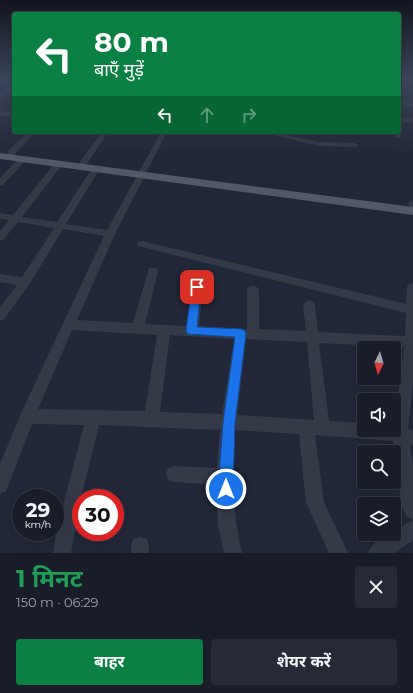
<!DOCTYPE html>
<html lang="hi">
<meta charset="utf-8">
<style>
body{margin:0;font-family:Montserrat,"Noto Sans Devanagari",sans-serif;background:#262a36;color:#f1f3f6;height:100vh;display:flex;flex-direction:column;font-size:15px;white-space:nowrap}
*{box-sizing:border-box;margin:0}
p{font-size:13px;color:#9fa2a8}
.icon{flex:none;width:22px;height:22px;fill:none;stroke:currentColor;stroke-width:2;stroke-linecap:round;stroke-linejoin:round}
.map{position:relative;height:553px;overflow:hidden}
.drawer{display:flex;flex-direction:column;background:#191d2a;flex:1}
.drawer>*{flex:none}
.hud{position:absolute;left:12px;top:12px;width:389px;height:122px;border-radius:4px;box-shadow:0 4px 16px #0002,0 0 0 1px #373b47;background:#0b8043;color:#fff;overflow:hidden}
.needle{width:26px;rotate:185deg}
.fabs{position:absolute;left:357px;top:341px;display:grid;gap:8px}
.fabs a{display:grid;place-items:center;width:44px;height:44px;border-radius:4px;background:#191d2a;box-shadow:0 4px 16px #0002,0 0 0 1px #373b47;font-size:20px}
.speed{position:absolute;left:12px;top:489px;display:flex;gap:8px;font-size:20px;font-weight:700;text-align:center}
.speed>*{display:grid;place-content:center;width:52px;height:52px;border-radius:50%;background:#191d2a;box-shadow:0 4px 16px #0002,0 0 0 1px #373b47;line-height:1}
.speed small{font-size:10px;font-weight:400}
.speed .limit{border:6px solid #d22;background:#fff;color:#111}
.pin{position:absolute;display:grid;place-items:center;width:34px;height:34px;color:#fff;margin:-17px;border-radius:8px;box-shadow:0 2px 6px #0006}
.me{position:absolute;width:44px;margin:-22px;rotate:0deg;stroke-linejoin:round;filter:drop-shadow(0 0 3px #0008)}
.turn{display:flex;align-items:center;gap:14px;height:84px;padding:0 16px;font-size:18px}
.turn .icon{width:52px;height:52px;stroke-width:2.5}
.turn b{display:block;font-size:28px;line-height:34px}
.lanes{display:flex;align-items:center;height:38px;padding:0 16px;background:#0003;justify-content:center;gap:20px;direction:ltr}
.lanes .off{opacity:.35}
.round{display:grid;place-items:center;flex:none;width:42px;height:42px;border-radius:4px;background:#262a36}
.overview{display:flex;align-items:center;justify-content:space-between;height:68px;padding:0 16px}
h1{font-size:24px;font-weight:700;line-height:30px;color:#1e9e55}
.primary-button{display:flex;gap:8px;margin-top:auto;padding:8px 16px}
.primary-button a{flex:1;height:46px;border-radius:4px;background:#0b8043;color:#fff;font-size:16px;font-weight:700;line-height:46px;text-align:center}
.primary-button a+a{background:#262a36;color:#f1f3f6}
.map>svg:first-child{display:block}
.lines{fill:none;stroke-linecap:round;stroke-linejoin:round}
.minor{fill:#353a49;fill-rule:evenodd}
.major{fill:#535869;fill-rule:evenodd}
.route{fill:#1a73e8;stroke:#114b97}
</style>
<div class="map">
<svg width="413" height="553" viewBox="0 0 413 553">
<rect width="100%" height="100%" fill="#212738"/>
<g class="lines">
<path class="minor" d="M14,85V89L0,98V93Z
M399,100L413,103V107L399,104Z
M14,109V114L9,116L0,115V111L8,112Z
M399,118H413V122H399Z
M399,131L401,137L396,138L393,132Z
M28,132H35L14,155H8V151Z
M102,132H108L86,165H80L79,163Z
M161,132H167L115,234L77,320L133,323L148,271L149,268H157L158,271L145,324L186,326L191,287L193,284L197,283L201,284L203,287L199,326L247,329V290L249,287L253,286L257,287L259,290V329L306,331L303,305L305,302L309,300L313,302L315,305L318,332L405,336L406,313L138,246L137,244L138,242L142,241L406,304L407,287L409,284L413,283V384L408,429L413,430V446L410,445L413,466V540L394,553H368C371,544 384,534 394,534V531L413,520L407,517L402,507L393,441L315,435L324,502L348,553H329L309,509L306,503L299,434L235,430C232,472 232,512 242,553H224L218,526L216,485L174,482L168,480L166,474L168,468L174,466L217,468L220,430L99,425L81,498L71,553H53L56,533L84,425L32,424L6,491L0,494V464L22,411L104,236L63,229L29,285L4,319L0,321V307L17,285L0,282V274L22,277L54,228L18,222L3,240L0,241V231L9,220L0,219V213L13,215L55,163H58L62,165L22,217L57,222L91,170L95,168L99,170L66,224L107,230ZM72,330L157,335L145,411L38,409ZM170,335L234,339L222,414L160,412ZM246,339L307,342L314,420L237,415ZM319,343L404,347L394,430H364V423L329,421Z
M261,132H273L319,142L355,143L359,145L355,147L319,146Z
M20,157H26L27,159L3,185H0V178Z
M412,200L413,201V211L410,210L408,203Z
M140,537L147,539L149,546V553H131V546L133,539Z"/>
<path class="major" d="M0,153L413,207V215L0,159Z"/>
</g>
<linearGradient id="sky" x2="0" y2="1"><stop stop-color="#12151f"/><stop offset="0.51" stop-color="#3d475e"/><stop offset="1" stop-color="#3d475e" stop-opacity="0"/></linearGradient>
<rect width="413" height="156" fill="url(#sky)"/>
<path class="route" d="M197,283L201,287L197,327L240,329L244,330L246,333L235,423L233,489L231,494L226,496L220,494L218,489L223,423L235,337L188,334L186,331L192,287Z"/>
</svg>
<div class="fabs">
<a><svg class="needle" viewBox="-14 -14 28 28"><path d="M0-13l5 13h-10z" fill="#e53935"/><path d="M0 13l5-13h-10z" fill="#9fa2a8"/></svg></a>
<a><svg class="icon" aria-label="sound" viewBox="0 0 24 24"><path d="M4 9h4l5-4v14l-5-4H4zM17 9q2 3 0 6"/></svg></a>
<a><svg class="icon" aria-label="search" viewBox="0 0 24 24"><circle cx="10" cy="10" r="6"/><path d="M15 15l6 6"/></svg></a>
<a><svg class="icon" aria-label="layers" viewBox="0 0 24 24"><path d="M12 4l9 5-9 5-9-5zM3 14l9 5 9-5"/></svg></a>
</div>
<div class="speed"><div>29<small>km/h</small></div><div class="limit">30</div></div>
<div class="pin" style="left:197px;top:287px;background:#d93025"><svg class="icon" aria-label="arrive" viewBox="0 0 24 24"><path d="M6 21V4h12l-3 4 3 4H6"/></svg></div>
<svg class="me" style="left:226px;top:489px" viewBox="-20 -20 40 40"><circle r="17" fill="#1a73e8" stroke="#fff" stroke-width="3"/><path d="M0-11L8 9 0 5-8 9z" fill="#fff"/></svg>
<div class="hud">
<div class="turn"><svg class="icon" aria-label="left" viewBox="0 0 24 24"><path d="M17 20v-9H6M10 6l-5 5 5 5"/></svg><div><b>80 m</b>बाएँ मुड़ें</div></div>
<div class="lanes"><svg class="icon" aria-label="left" viewBox="0 0 24 24"><path d="M17 20v-9H6M10 6l-5 5 5 5"/></svg><svg class="icon off" aria-label="ahead" viewBox="0 0 24 24"><path d="M12 20V5M6 11l6-6 6 6"/></svg><svg class="icon off" aria-label="right" viewBox="0 0 24 24"><path d="M7 20v-9h11M14 6l5 5-5 5"/></svg></div>
</div>
</div>
<section class="drawer">
<div class="overview"><div><h1>1 मिनट</h1><p>150 m · 06:29</p></div><a class="round"><svg class="icon" aria-label="close" viewBox="0 0 24 24"><path d="M6 6l12 12M18 6L6 18"/></svg></a></div>
<div class="primary-button"><a>बाहर</a><a>शेयर करें</a></div>
</section>
